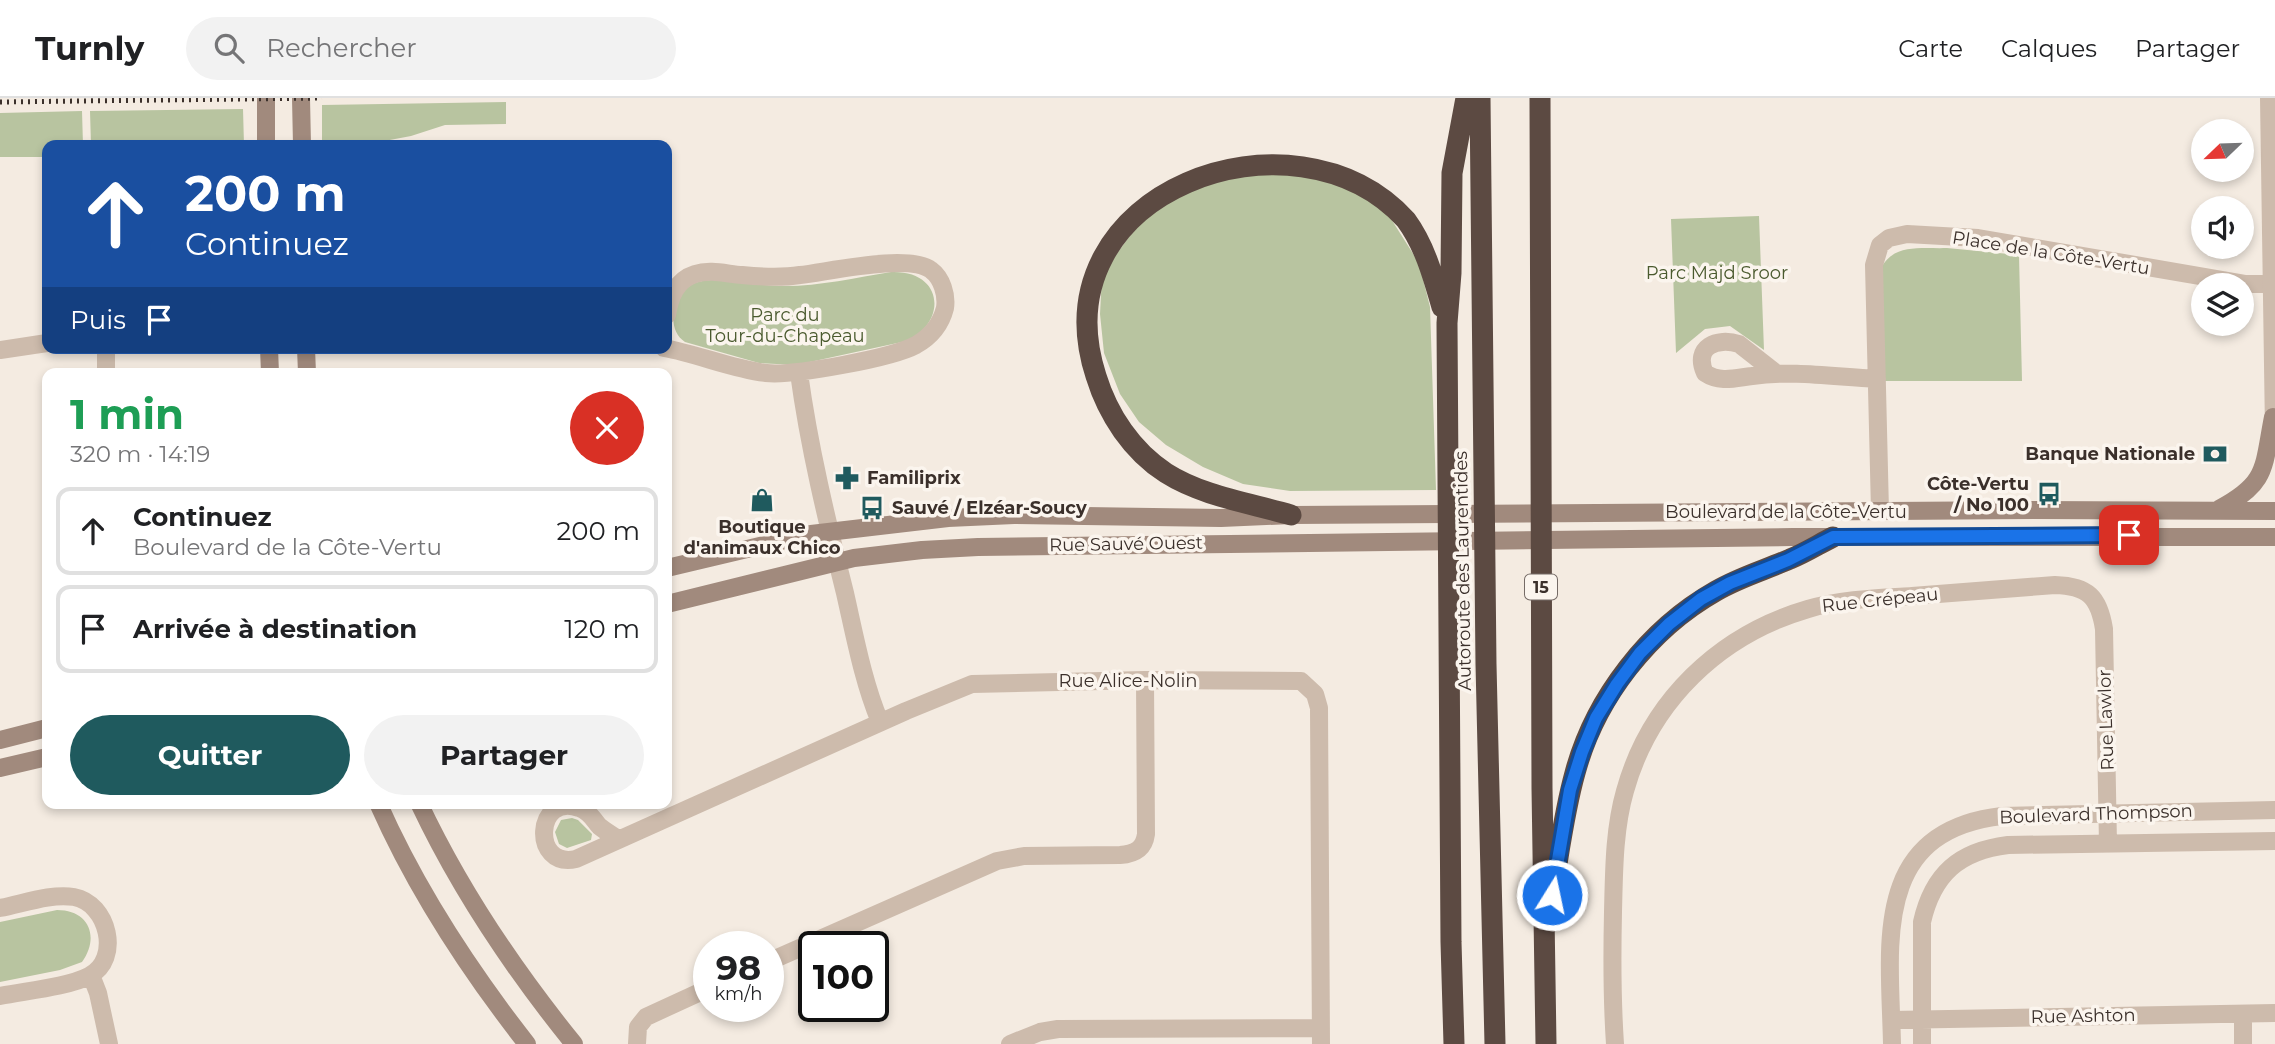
<!DOCTYPE html>
<html lang="fr">
<meta charset="utf-8">
<style>
body{margin:0;font-family:Montserrat,sans-serif;background:#f2f2f2;color:#202124;height:100vh;display:flex;flex-direction:column;font-size:26px;white-space:nowrap}
*{box-sizing:border-box;margin:0}
p{font-size:23px;color:#757577}
.icon{flex:none;width:38px;height:38px;fill:none;stroke:currentColor;stroke-width:2;stroke-linecap:round;stroke-linejoin:round}
.map{position:relative;flex:1;overflow:hidden}
.details{position:absolute;left:42px;top:270px;width:630px;height:441px;display:flex;flex-direction:column;background:#fff;border-radius:14px;box-shadow:0 4px 10px #0003}
.details>*{flex:none}
.guide{position:absolute;left:42px;top:42px;width:630px;height:214px;border-radius:14px;box-shadow:0 4px 10px #0003;background:#1a4fa0;color:#fff;overflow:hidden}
.needle{width:46px;rotate:247deg}
.fabs{position:absolute;left:2191px;top:21px;display:grid;gap:14px}
.fabs a{display:grid;place-items:center;width:63px;height:63px;border-radius:50%;background:#fff;box-shadow:0 4px 10px #0003;font-size:35px}
.speed{position:absolute;left:693px;top:833px;display:flex;gap:14px;font-size:35px;font-weight:700;text-align:center}
.speed>*{display:grid;place-content:center;width:91px;height:91px;border-radius:50%;background:#fff;box-shadow:0 4px 10px #0003;line-height:1}
.speed small{font-size:18px;font-weight:400}
.speed .limit{border:4px solid #111;border-radius:10px;background:#fff;color:#111}
.pin{position:absolute;display:grid;place-items:center;width:60px;height:60px;color:#fff;margin:-30px;border-radius:14px;box-shadow:0 4px 10px #0006}
.me{position:absolute;width:77px;margin:-38px;rotate:10deg;stroke-linejoin:round;filter:drop-shadow(0 0 5px #0008)}
.turn{display:flex;align-items:center;gap:24px;height:147px;padding:0 28px;font-size:32px}
.turn .icon{width:91px;height:91px;stroke-width:2.5}
.turn b{display:block;font-size:49px;line-height:60px}
.then{display:flex;align-items:center;height:66px;padding:0 28px;background:#0003;gap:14px;font-size:26px}
.round{display:grid;place-items:center;flex:none;width:74px;height:74px;border-radius:37px;background:#f2f2f2}
.overview{display:flex;align-items:center;justify-content:space-between;height:119px;padding:0 28px}
h1{font-size:42px;font-weight:700;line-height:52px;color:#1e9e55}
.action{display:flex;gap:14px;margin-top:auto;padding:14px 28px}
.action a{flex:1;height:80px;border-radius:42px;background:#1f5a5e;color:#fff;font-size:28px;font-weight:700;line-height:80px;text-align:center}
.action a+a{background:#f2f2f2;color:#202124}
ul{padding:0;list-style:none}
li{display:flex;align-items:center;gap:21px;height:88px;margin:0 14px 10px;padding:0 14px;border:4px solid #e0e0e0;border-radius:14px}
li div{flex:1}
li b{display:block;font-size:26px}
li em{font-style:normal}
header{display:flex;align-items:center;gap:42px;box-sizing:border-box;height:98px;padding:0 35px;background:#fff;border-bottom:2px solid #e0e0e0}
header strong{font-size:33px}
nav{display:flex;gap:38px;margin-inline-start:auto;font-size:24px}
.search{width:490px;height:63px;background:#f2f2f2;display:flex;align-items:center;gap:18px;box-sizing:border-box;padding:0 24px;border-radius:38px;color:#757577;font-size:26px}
.map>svg:first-child{display:block}
.green{fill:#b8c4a0}
.lines{fill:none;stroke-linecap:round;stroke-linejoin:round}
.minor{stroke:#cdbbac;stroke-width:18}
.tertiary{stroke:#cdbbac;stroke-width:18}
.secondary{stroke:#a18a7d;stroke-width:18}
.motorway{stroke:#5c4a42;stroke-width:21}
.rail{stroke:#3b302b;stroke-width:5;stroke-dasharray:2 5;stroke-linecap:butt}
.route-casing{stroke:#114b97;stroke-width:18}
.route{stroke:#1a73e8;stroke-width:12}
.labels{text-anchor:middle;dominant-baseline:central;stroke-width:7;stroke-linejoin:round;paint-order:stroke}
.shield{fill:#fbf5ee;stroke:#756b66;stroke-width:2}
.shield-label{font-size:16px;font-weight:bold;fill:#3b302b}
.street-label{font-size:18px;fill:#3b302b;stroke:#fbf5ee}
.park-label{font-size:18px;fill:#4a5a2e;stroke:#fbf5ee}
.poi-label{font-size:18px;font-weight:bold;fill:#3b302b;stroke:#fbf5ee;text-anchor:end}
</style>
<header>
<strong>Turnly</strong>
<div class="search"><svg class="icon" aria-label="search" viewBox="0 0 24 24"><circle cx="10" cy="10" r="6"/><path d="M15 15l6 6"/></svg>Rechercher</div>
<nav><a>Carte</a><a>Calques</a><a>Partager</a></nav>
</header>
<div class="map">
<svg width="2275" height="946" viewBox="0 0 2275 946">
<rect width="100%" height="100%" fill="#f4ebe1"/>
<path class="green" d="M506,4V26L445,27L411,38L363,47H322V7Z
M243,11L244,47H235V45L206,47H91L90,13Z
M82,13L83,47H47V59H0V15Z
M1307,64L1386,113L1419,165L1430,209L1436,392L1290,393L1243,386L1203,369L1166,347L1139,324L1120,296L1104,255L1100,216L1102,177L1164,89Z
M1759,118L1764,252L1730,228L1705,231L1676,255L1671,121Z
M1947,150L2019,157L2022,283H1885L1881,170C1894,145 1922,151 1947,150Z
M891,174C948,172 946,231 902,244L796,267L759,265L685,244C663,230 675,190 698,184C723,177 753,188 779,188C816,189 854,180 891,174Z
M572,720L578,722L592,736L591,742L567,750L559,746L555,734L561,722Z
M57,812C89,812 100,839 82,864L60,872L0,884V824Z"/>
<g class="lines">
<path class="minor" d="M664,250C698,256 732,271 766,275C794,278 892,260 916,247C930,239 941,226 945,210C947,197 942,180 931,172C909,155 828,174 800,177C781,180 762,179 742,177C727,176 710,171 695,176C676,182 670,199 667,217
M0,252L47,245
M799,275C809,349 827,423 845,495C855,539 863,583 880,624
M1776,275L1739,246C1717,239 1693,249 1705,275C1720,285 1735,280 1752,278C1793,272 1835,279 1877,281
M1880,413L1874,167L1880,147L1889,140L1907,136L1978,140L2246,186H2275
M618,741C612,737 605,733 599,728C593,721 589,713 579,710C535,694 531,771 576,761L906,613L972,586L1145,582L1301,583L1315,596L1319,610L1321,946
M0,810C22,806 51,795 74,799C108,805 122,861 89,878C68,889 24,893 0,898
M768,864L997,763L1024,758L1120,757C1135,756 1144,751 1146,736L1145,582
M91,877L98,895L109,946
M1892,922L2275,915
M637,946L638,929L646,919L709,890
M1010,946L1040,934L1058,931L1321,930
M1615,946C1612,902 1612,858 1613,814C1614,774 1614,731 1625,693C1650,603 1719,537 1808,511C1841,501 1878,500 1912,498C1960,494 2008,491 2055,487C2088,488 2099,499 2104,531L2108,746
M1892,946C1890,848 1870,733 2002,718L2275,712
M1922,946V824C1933,776 1959,753 2008,747L2275,743
M2243,946V916"/>
<path class="tertiary" d="M2269,0L2274,333
M106,275V250"/>
<path class="secondary" d="M266,0V47
M301,0L302,47
M269,250L270,275
M306,250L307,275
M2219,411C2268,385 2263,370 2273,319
M667,470L811,436L948,420L1014,417L1221,420L1291,417L2033,412L2275,413
M667,506L854,460L922,452L978,449L1793,439H2275
M0,642L47,630
M0,670L47,659
M378,705C416,791 469,872 527,946
M419,705C460,792 514,872 574,946"/>
<path class="motorway" d="M1480,0L1486,566L1495,946
M1540,0L1542,690L1546,946
M1291,417C1250,405 1202,398 1166,375C1132,353 1108,317 1096,278C1036,93 1295,0 1406,122C1425,148 1433,178 1442,209
M1552,796C1559,756 1564,714 1575,675C1595,600 1649,531 1716,493C1740,479 1765,472 1790,461C1805,455 1819,446 1833,439
M1454,946L1451,844L1447,225L1451,175L1452,75L1466,0"/>
<path class="rail" d="M0,4L322,0"/>
</g>
<g class="lines">
<g class="route-casing">
<path id="route" d="M1552,797L1570,692L1582,654L1596,620L1617,586L1640,555L1669,526L1701,501L1730,485L1788,462L1833,439L2129,437"/>
</g>
<use href="#route" class="route"/>
</g>
<defs>
<g id="bank-bare" transform="scale(1.89)"><path d="M-6-4H6V4H-6ZM0-2.3a2.3 2.3 0 1 0 0 4.6a2.3 2.3 0 1 0 0-4.6Z" fill="#1f5a5e" stroke="#fbf5ee" stroke-width="2.5" paint-order="stroke"/></g>
<g id="pharmacy-bare" transform="scale(1.89)"><path d="M-2-6h4v4h4v4h-4v4h-4v-4h-4v-4h4Z" fill="#1f5a5e" stroke="#fbf5ee" stroke-width="2.5" paint-order="stroke"/></g>
<g id="bus-bare" transform="scale(1.89)"><path d="M-5-6H5V4H4V6H2V4H-2V6H-4V4H-5ZM-3.5-4V0h7V-4ZM-3.5 1.2v1.5H-2V1.2ZM2 1.2v1.5H3.5V1.2Z" fill="#1f5a5e" stroke="#fbf5ee" stroke-width="2.5" paint-order="stroke"/></g>
<g id="shop-bare" transform="scale(1.89)"><path d="M-5-2.5h2.3a2.7 3.5 0 0 1 5.4 0H5L5.5 6h-11ZM-1.5-2.5h3a1.5 2.3 0 0 0-3 0Z" fill="#1f5a5e" stroke="#fbf5ee" stroke-width="2.5" paint-order="stroke"/></g>
</defs>
<g fill-rule="evenodd">
<use href="#bank-bare" x="2215" y="356"/>
<use href="#pharmacy-bare" x="847" y="380"/>
<use href="#bus-bare" x="2049" y="396"/>
<use href="#shop-bare" x="762" y="402"/>
<use href="#bus-bare" x="872" y="410"/>
</g>
<g class="labels">
<rect class="shield" x="1525" y="476.5" width="32" height="25" rx="5"/>
<g class="shield-label">
<text x="1541" y="489">15</text>
</g>
<g class="street-label">
<text transform="translate(2051 155) rotate(9)">Place de la Côte-Vertu</text>
<text x="1786" y="414">Boulevard de la Côte-Vertu</text>
<text transform="translate(1126 446) rotate(-1)">Rue Sauvé Ouest</text>
<text transform="translate(1463 473) rotate(-91)">Autoroute des Laurentides</text>
<text transform="translate(1880 502) rotate(-6)">Rue Crépeau</text>
<text x="1128" y="583">Rue Alice-Nolin</text>
<text transform="translate(2106 622) rotate(-92)">Rue Lawlor</text>
<text transform="translate(2096 716) rotate(-2)">Boulevard Thompson</text>
<text transform="translate(2083 918) rotate(-1)">Rue Ashton</text>
</g>
<g class="park-label">
<text x="1717" y="175">Parc Majd Sroor</text>
<text x="785" y="217">Parc du<tspan x="785" dy="21">Tour-du-Chapeau</tspan></text>
</g>
<g class="poi-label">
<text x="2195" y="356">Banque Nationale</text>
<text x="867" y="380" text-anchor="start">Familiprix</text>
<text x="2029" y="386">Côte-Vertu<tspan x="2029" dy="21">/ No 100</tspan></text>
<text x="892" y="410" text-anchor="start">Sauvé / Elzéar-Soucy</text>
<text x="762" y="429" text-anchor="middle">Boutique<tspan x="762" dy="21">d'animaux Chico</tspan></text>
</g>
</g>
</svg>
<div class="fabs">
<a><svg class="needle" viewBox="-14 -14 28 28"><path d="M0-13l5 13h-10z" fill="#e53935"/><path d="M0 13l5-13h-10z" fill="#757577"/></svg></a>
<a><svg class="icon" aria-label="sound" viewBox="0 0 24 24"><path d="M4 9h4l5-4v14l-5-4H4zM17 9q2 3 0 6"/></svg></a>
<a><svg class="icon" aria-label="layers" viewBox="0 0 24 24"><path d="M12 4l9 5-9 5-9-5zM3 14l9 5 9-5"/></svg></a>
</div>
<div class="speed"><div>98<small>km/h</small></div><div class="limit">100</div></div>
<div class="pin" style="left:2129px;top:437px;background:#d93025"><svg class="icon" aria-label="arrive" viewBox="0 0 24 24"><path d="M6 21V4h12l-3 4 3 4H6"/></svg></div>
<svg class="me" style="left:1552px;top:797px" viewBox="-20 -20 40 40"><circle r="17" fill="#1a73e8" stroke="#fff" stroke-width="3"/><path d="M0-11L8 9 0 5-8 9z" fill="#fff"/></svg>
<div class="guide">
<div class="turn"><svg class="icon" aria-label="ahead" viewBox="0 0 24 24"><path d="M12 20V5M6 11l6-6 6 6"/></svg><div><b>200 m</b>Continuez</div></div>
<div class="then">Puis<svg class="icon" aria-label="arrive" viewBox="0 0 24 24"><path d="M6 21V4h12l-3 4 3 4H6"/></svg></div>
</div>
<section class="details">
<div class="overview"><div><h1>1 min</h1><p>320 m · 14:19</p></div><a class="round" style="background:#d93025;color:#fff"><svg class="icon" aria-label="close" viewBox="0 0 24 24"><path d="M6 6l12 12M18 6L6 18"/></svg></a></div>
<ul>
<li><svg class="icon" aria-label="ahead" viewBox="0 0 24 24"><path d="M12 20V5M6 11l6-6 6 6"/></svg><div><b>Continuez</b><p>Boulevard de la Côte-Vertu</p></div><em>200 m</em></li>
<li><svg class="icon" aria-label="arrive" viewBox="0 0 24 24"><path d="M6 21V4h12l-3 4 3 4H6"/></svg><div><b>Arrivée à destination</b></div><em>120 m</em></li>
</ul>
<div class="action"><a>Quitter</a><a>Partager</a></div>
</section>
</div>
